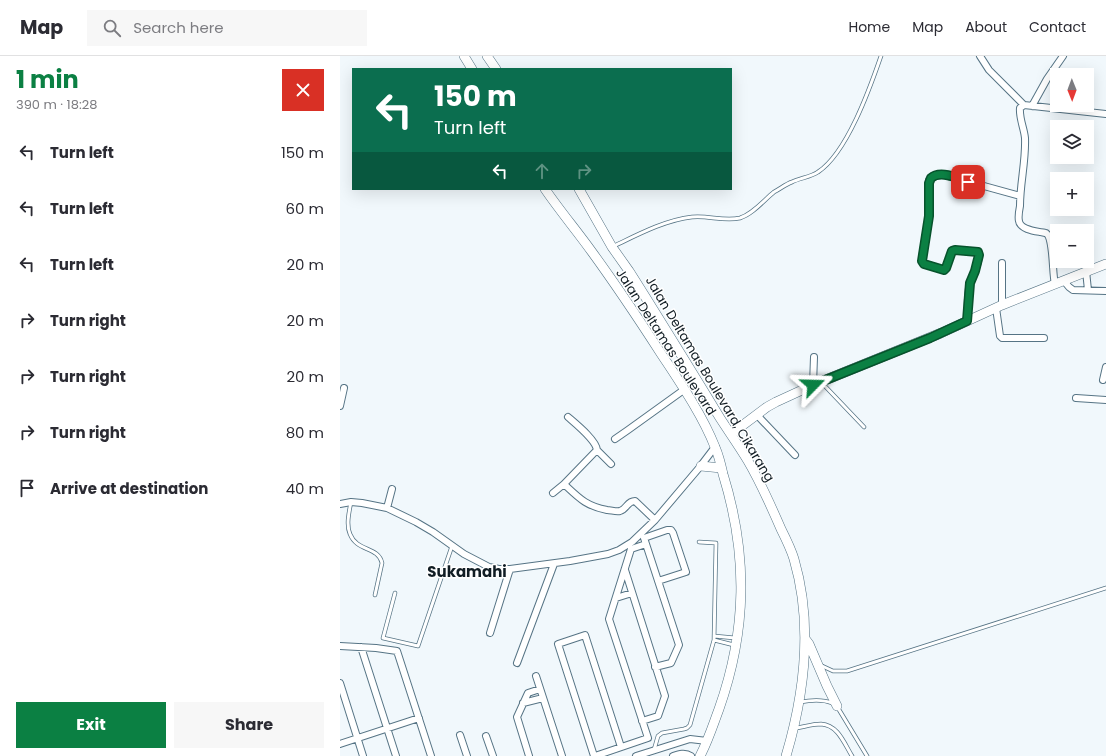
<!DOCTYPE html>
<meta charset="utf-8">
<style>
body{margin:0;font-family:Poppins,sans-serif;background:#f7f7f7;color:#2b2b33;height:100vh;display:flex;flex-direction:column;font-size:15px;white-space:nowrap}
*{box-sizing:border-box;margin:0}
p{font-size:13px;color:#7c7c81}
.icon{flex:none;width:22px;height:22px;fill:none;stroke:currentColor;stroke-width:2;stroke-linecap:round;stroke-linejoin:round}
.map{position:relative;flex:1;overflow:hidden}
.details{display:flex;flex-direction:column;background:#fff;width:340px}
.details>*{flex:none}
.guide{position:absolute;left:12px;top:12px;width:380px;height:122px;border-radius:0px;box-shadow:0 4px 16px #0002;background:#0b6e4f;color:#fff;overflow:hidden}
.needle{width:26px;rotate:179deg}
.fabs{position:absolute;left:710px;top:12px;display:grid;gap:8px}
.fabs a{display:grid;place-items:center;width:44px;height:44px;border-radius:0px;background:#fff;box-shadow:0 4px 16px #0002;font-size:20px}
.pin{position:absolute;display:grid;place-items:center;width:34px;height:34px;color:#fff;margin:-17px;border-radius:8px;box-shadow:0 2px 6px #0006}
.me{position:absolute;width:44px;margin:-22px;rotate:68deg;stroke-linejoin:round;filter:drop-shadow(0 0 3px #0008)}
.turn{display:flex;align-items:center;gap:14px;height:84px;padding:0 16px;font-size:18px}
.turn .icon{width:52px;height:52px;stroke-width:2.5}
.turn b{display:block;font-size:28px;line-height:34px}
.lanes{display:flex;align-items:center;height:38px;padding:0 16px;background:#0003;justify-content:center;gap:20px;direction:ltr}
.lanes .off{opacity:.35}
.round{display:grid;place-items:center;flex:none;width:42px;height:42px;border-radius:0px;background:#f7f7f7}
.summary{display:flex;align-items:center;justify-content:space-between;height:68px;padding:0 16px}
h1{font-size:24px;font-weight:700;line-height:30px;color:#0b8043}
.action{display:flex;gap:8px;margin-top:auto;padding:8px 16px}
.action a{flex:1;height:46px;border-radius:0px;background:#0b8043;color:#fff;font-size:16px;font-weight:700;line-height:46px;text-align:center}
.action a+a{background:#f7f7f7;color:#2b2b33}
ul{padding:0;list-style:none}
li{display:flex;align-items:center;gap:12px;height:56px;padding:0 16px}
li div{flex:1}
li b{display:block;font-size:15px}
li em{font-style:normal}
header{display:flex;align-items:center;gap:24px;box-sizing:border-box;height:56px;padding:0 20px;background:#fff;border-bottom:1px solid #e1e1e2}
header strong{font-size:19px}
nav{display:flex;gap:22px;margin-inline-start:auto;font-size:14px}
.search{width:280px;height:36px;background:#f7f7f7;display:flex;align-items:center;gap:10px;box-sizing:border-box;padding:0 14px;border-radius:0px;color:#7c7c81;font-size:15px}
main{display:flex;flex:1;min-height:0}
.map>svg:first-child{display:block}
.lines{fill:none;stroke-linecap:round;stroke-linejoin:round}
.lane-casing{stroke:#567485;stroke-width:4.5}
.street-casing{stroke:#567485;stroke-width:8}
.secondary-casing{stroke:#567485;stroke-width:10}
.lane{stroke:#fff;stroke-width:3}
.street{stroke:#fff;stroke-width:6}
.secondary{stroke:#fff;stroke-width:9}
.route-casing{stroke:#07532c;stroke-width:10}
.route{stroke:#0b8043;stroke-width:7}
.labels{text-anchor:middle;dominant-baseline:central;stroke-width:3;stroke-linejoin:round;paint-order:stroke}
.street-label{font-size:13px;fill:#111d24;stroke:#fff}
.quarter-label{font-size:15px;font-weight:bold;fill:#111d24;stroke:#fff}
</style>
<header>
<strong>Map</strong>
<div class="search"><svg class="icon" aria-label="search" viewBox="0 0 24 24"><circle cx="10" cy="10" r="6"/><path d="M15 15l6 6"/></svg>Search here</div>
<nav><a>Home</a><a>Map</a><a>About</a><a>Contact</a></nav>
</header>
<main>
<section class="details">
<div class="summary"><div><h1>1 min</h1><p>390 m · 18:28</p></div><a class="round" style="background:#d93025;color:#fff"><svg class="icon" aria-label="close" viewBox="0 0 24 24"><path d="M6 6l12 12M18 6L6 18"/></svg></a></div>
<ul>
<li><svg class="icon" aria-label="left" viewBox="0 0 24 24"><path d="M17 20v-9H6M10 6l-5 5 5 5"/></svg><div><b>Turn left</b></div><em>150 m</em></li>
<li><svg class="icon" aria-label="left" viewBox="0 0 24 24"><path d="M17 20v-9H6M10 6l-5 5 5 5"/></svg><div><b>Turn left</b></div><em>60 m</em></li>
<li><svg class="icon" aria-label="left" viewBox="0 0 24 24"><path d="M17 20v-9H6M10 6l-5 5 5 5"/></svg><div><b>Turn left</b></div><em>20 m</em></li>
<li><svg class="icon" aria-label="right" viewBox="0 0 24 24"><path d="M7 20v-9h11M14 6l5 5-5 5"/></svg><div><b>Turn right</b></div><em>20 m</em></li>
<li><svg class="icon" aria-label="right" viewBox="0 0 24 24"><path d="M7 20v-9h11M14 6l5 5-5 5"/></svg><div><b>Turn right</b></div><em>20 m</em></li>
<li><svg class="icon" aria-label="right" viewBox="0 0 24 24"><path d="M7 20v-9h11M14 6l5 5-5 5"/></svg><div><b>Turn right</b></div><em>80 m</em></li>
<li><svg class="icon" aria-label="arrive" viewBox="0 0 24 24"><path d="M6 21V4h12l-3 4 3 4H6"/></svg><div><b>Arrive at destination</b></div><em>40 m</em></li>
</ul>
<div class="action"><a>Exit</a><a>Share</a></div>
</section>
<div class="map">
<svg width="766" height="700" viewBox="0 0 766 700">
<rect width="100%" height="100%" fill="#f1f8fc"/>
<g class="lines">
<g class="lane-casing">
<path id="lane" d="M272,191C297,179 325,164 352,161C368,159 384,166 400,162C413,158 424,144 434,136C440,133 446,128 452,126C460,122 471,121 478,116C507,97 530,32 541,0
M482,327L524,371
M11,446C9,456 6,469 10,478C17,496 38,490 42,507L35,539
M55,537L43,582L78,590L112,490
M374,580L395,582
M374,584L394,589
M480,609L493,615H507L766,532
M460,646C471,644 482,643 492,647
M498,652L527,700
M456,672C463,671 473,668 481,668C498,669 504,687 512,700
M314,694L318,680L322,677L344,673L347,672L350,669L374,584L376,487L359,486"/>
</g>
<g class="street-casing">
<path id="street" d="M640,0L649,14L684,49
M692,50L707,23L723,0
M746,215L748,234
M724,225L729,231L733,234L766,235
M715,228C712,218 714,182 706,177C705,177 701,176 700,176C694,175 680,173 679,165C678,161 679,155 680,150C680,127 686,105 685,82C684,72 679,62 680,52L684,49L766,58
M662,249V207
M656,252L660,280L662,282H704
M627,265C628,254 627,238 630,227C633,217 641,206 638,196L615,194L612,195L606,212L604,214L583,207L582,202L589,160V124C593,118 598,118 604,119L680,140
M763,324L766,311
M473,329L474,301
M736,342L766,344
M0,350L4,332
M417,359L455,399
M228,361C236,368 256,384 257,394L254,397L224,428C239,442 246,450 267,454C271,454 276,456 280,455C287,453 287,445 295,445L315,464
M275,383L288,374L345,333
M257,394L271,408
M213,437L224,428
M0,448L11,446L22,447L47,452L76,466L93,476L124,498L149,511L159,513H170L230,505L268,498L279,494L292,486L315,464L359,412L375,391
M47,452L52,433
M306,488L339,589L331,607L315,611
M285,514L325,640L318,660L302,665
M276,542L292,537
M150,577L170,513
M0,590L36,592L57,595L91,700
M21,591L56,700
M177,607L214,508
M196,620L222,700
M0,627L23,700
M183,647L203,642
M120,679L127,700
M146,680L153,700
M0,688L79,662
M189,700L177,661L188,637L200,633
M254,700L218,588L245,579L281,691
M255,700L308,682L269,563L291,493L306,488L304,482L327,474H331L333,477L346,516L318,525
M296,700L350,683L367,685
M333,700C339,698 345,696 351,700"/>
</g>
<g class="secondary-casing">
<path id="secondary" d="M124,0L132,13
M147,0L156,13
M205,133C220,155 237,175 252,196C276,229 298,262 320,296C339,325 362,358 375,391C379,400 381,409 383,418C408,499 407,574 379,653C373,669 368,685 360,700
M239,133L272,191L289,215C320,264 350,313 380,362C389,376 399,390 408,405C421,427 431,450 441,473C446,483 451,493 454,503C473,568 465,636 446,700
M391,378L427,351L436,346L473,329L601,277L662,249L766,208
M361,410L381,412
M466,584L469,588L487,630L497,650"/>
</g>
<use href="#lane" class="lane"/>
<use href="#street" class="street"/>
<use href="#secondary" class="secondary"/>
</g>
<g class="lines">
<g class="route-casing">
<path id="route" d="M473,329L590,282L627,265L630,227L635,215L639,199L638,196L615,194L612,195L606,212L604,214L584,208L582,205L589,160V127L591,122C600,114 618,122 628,126"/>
</g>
<use href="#route" class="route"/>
</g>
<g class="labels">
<g class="street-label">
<text transform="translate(326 286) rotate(57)">Jalan Deltamas Boulevard</text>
<text transform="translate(370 323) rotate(59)">Jalan Deltamas Boulevard, Cikarang</text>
</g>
<g class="quarter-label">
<text x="127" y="515">Sukamahi</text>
</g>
</g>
</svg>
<div class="fabs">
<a><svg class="needle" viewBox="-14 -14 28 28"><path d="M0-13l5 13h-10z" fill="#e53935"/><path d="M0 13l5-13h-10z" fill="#7c7c81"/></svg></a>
<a><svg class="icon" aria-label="layers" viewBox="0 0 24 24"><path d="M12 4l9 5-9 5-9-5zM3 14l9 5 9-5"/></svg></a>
<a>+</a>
<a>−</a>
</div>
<div class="pin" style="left:628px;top:126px;background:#d93025"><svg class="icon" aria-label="arrive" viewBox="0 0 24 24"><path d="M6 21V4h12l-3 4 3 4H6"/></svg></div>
<svg class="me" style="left:473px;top:329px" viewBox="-20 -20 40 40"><path d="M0-17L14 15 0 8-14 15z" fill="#0b8043" stroke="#fff" stroke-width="4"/></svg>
<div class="guide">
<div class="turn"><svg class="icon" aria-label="left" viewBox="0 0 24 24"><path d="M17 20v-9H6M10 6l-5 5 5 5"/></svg><div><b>150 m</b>Turn left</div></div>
<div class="lanes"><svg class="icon" aria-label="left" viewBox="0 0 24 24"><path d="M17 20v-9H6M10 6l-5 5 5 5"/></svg><svg class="icon off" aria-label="ahead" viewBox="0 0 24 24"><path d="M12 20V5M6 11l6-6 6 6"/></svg><svg class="icon off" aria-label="right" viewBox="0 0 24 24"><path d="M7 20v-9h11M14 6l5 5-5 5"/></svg></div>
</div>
</div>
</main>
